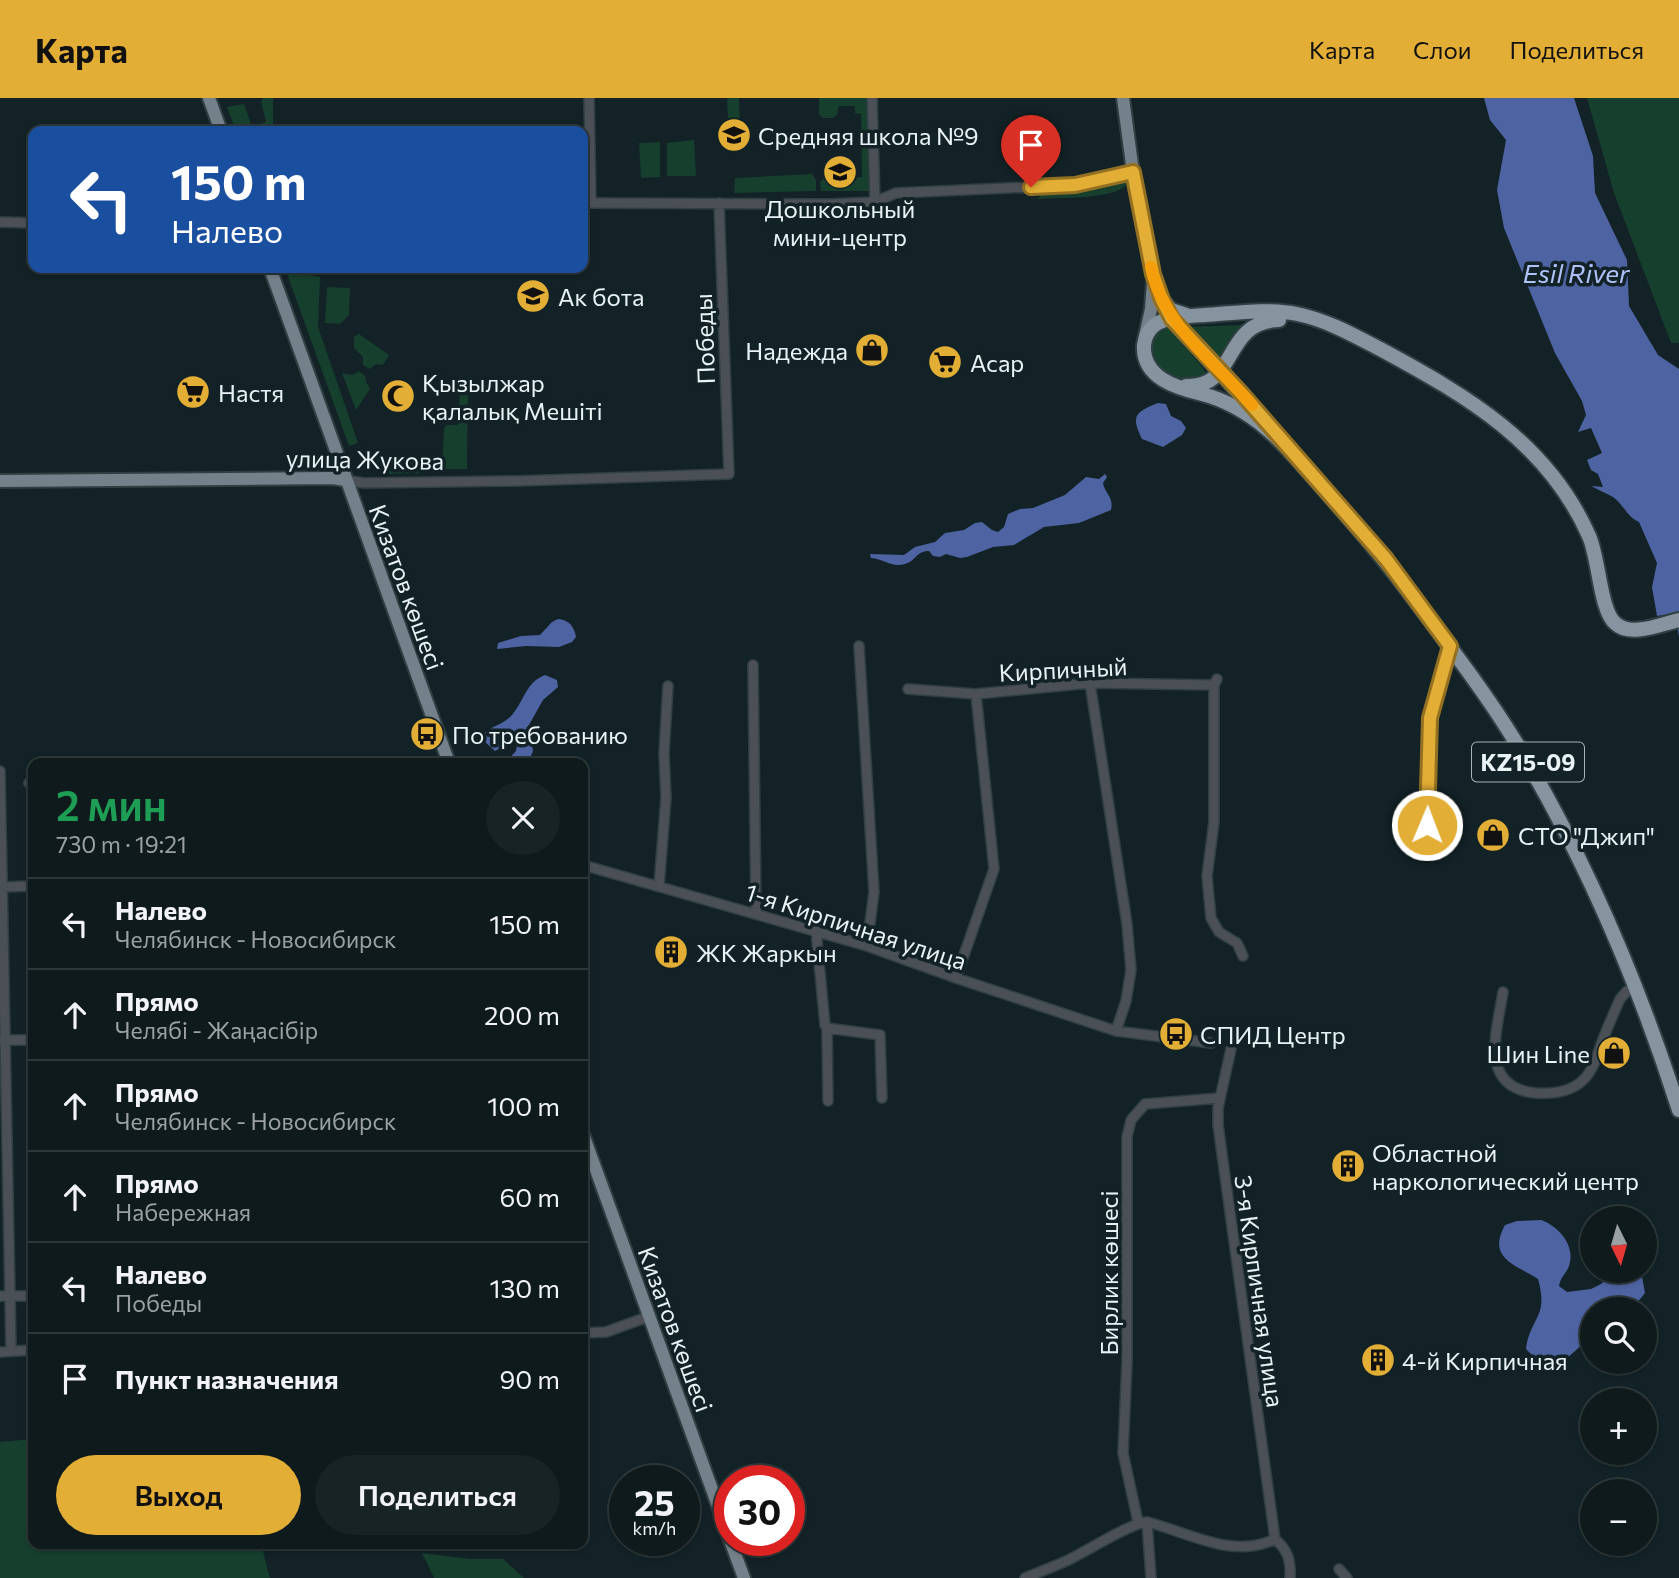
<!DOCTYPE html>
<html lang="ru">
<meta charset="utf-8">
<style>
body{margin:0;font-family:Commissioner,sans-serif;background:#172325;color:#f1f3f6;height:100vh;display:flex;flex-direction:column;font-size:26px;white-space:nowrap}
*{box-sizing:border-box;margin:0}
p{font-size:23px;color:#9ba1a3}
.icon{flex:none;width:38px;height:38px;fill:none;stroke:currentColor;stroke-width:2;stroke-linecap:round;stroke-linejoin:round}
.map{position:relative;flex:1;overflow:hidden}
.side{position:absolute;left:28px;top:660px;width:560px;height:791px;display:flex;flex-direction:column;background:#0e1a1c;border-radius:14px;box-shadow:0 2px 5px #0004,0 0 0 2px #2e383b}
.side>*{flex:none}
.banner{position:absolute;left:28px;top:28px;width:560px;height:147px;border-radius:14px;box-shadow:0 2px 5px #0004,0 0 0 2px #2e383b;background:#1a4fa0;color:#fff;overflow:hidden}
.needle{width:46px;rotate:175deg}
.tools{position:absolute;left:1580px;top:1108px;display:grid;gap:14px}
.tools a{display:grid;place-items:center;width:77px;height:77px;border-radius:50%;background:#0e1a1c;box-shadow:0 2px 5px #0004,0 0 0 2px #2e383b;font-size:35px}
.speed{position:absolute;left:609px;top:1367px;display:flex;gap:14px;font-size:35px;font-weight:700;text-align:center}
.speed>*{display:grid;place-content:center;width:91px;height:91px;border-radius:50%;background:#0e1a1c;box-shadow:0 2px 5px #0004,0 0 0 2px #2e383b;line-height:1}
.speed small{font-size:18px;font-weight:400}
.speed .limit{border:10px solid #d22;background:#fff;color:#111}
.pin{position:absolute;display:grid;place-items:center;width:60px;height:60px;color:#fff;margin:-72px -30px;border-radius:50% 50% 50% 0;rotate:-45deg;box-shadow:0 0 7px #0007}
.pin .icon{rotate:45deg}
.me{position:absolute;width:77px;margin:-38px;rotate:1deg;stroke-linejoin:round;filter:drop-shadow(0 0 5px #0008)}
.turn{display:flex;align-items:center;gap:24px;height:147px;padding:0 28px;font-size:32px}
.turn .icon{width:91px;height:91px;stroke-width:2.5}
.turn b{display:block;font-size:49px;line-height:60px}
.round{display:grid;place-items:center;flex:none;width:74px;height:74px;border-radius:37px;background:#172325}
.headline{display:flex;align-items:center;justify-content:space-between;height:119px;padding:0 28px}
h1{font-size:42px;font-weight:600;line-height:52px;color:#1e9e55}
.button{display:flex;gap:14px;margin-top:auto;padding:14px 28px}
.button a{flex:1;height:80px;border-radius:42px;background:#e3ae35;color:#111;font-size:28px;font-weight:600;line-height:80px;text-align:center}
.button a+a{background:#172325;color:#f1f3f6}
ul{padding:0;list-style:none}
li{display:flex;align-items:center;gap:21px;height:91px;padding:0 28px;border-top:2px solid #2e383b}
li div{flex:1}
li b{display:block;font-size:26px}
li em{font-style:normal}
header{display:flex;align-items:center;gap:42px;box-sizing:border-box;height:98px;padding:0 35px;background:#e3ae35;color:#111}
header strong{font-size:33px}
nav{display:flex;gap:38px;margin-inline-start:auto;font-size:24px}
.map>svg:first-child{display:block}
.green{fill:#163f2d}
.water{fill:#4e63a1}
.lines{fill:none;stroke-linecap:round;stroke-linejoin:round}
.minor-casing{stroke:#303f43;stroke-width:12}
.major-casing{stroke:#303f43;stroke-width:16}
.highway-casing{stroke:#303f43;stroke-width:18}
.minor{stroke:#4a5055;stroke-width:9}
.major{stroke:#75818a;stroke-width:12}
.highway{stroke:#86949f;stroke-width:14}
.route-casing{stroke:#947122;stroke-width:18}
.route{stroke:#e3ae35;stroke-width:12}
.slow{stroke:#f59e0b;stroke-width:12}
.labels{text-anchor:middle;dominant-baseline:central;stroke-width:7;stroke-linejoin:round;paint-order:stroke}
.shield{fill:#122226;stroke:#a8b4b8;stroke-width:2}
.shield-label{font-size:23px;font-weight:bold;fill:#e9f3f6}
.poi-label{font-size:24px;fill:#e9f3f6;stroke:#122226;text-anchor:start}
.street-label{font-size:24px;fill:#e9f3f6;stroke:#122226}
.water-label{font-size:26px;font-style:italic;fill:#afc3f9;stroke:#122226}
</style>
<header>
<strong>Карта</strong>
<nav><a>Карта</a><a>Слои</a><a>Поделиться</a></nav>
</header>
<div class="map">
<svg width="1679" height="1480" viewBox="0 0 1679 1480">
<rect width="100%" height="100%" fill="#122226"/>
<path class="green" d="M264,0H273V33H236L227,9L244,6L252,29L266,24L261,3Z
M729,0H739L741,50H730L727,2Z
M819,0H866L871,93H821L820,84L823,81L862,79L861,16L855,15V8H839L837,17L833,20H823L819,16Z
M1587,0H1679V245H1671L1614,95Z
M694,42L696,78H667V45Z
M660,44V79L641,80L639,45Z
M812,76L816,82V93L734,95L735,80Z
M1113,82H1124L1126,87C1114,102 1058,99 1038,101L1044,92H1077Z
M286,173L320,179L318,229L358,345L349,348Z
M327,189L350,190L349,217L340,226L325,225Z
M1246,227L1218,268L1182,229Z
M1167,228L1204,271L1206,278L1186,285C1156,272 1146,267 1154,232Z
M359,236L389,257L383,267L376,266L370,271L363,267V259L354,250V239Z
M359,273L365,278L366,284L370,291L356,312L342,275L352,277Z
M460,287H468L467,371H442L444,330L447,327H458Z
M430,362L429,372L426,375L382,376V362Z
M33,1341V1446H261L270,1480H0V1344Z
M422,1455L470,1461H503L524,1480H434Z"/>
<path class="water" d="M1484,0H1574L1593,58L1595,95L1627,162L1629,208L1658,257L1679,271V539L1675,515L1657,518L1652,489L1657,465L1639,424C1627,419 1624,407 1613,399C1606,395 1598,392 1591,388L1603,389L1598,376L1591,372L1587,362L1602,355L1591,330L1578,334L1586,317L1582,303L1555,255L1504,130L1497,92L1506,42L1490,22Z
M1158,305L1166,306L1171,318L1181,323L1186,330L1182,337L1163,349L1142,341C1130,317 1136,314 1158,305Z
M1105,376L1107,379L1103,385C1105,396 1114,399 1111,412L1079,425L1044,429L1014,447L993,449L967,459L960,460L946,456L940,459L933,458L929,453C916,453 916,463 905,466C892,470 884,461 871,460L870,456L904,457L915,449L935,444L945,435L964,432L975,425L982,424L992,432L998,434L1004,429L1008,416L1020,411L1033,410L1065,397L1086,379L1099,381Z
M558,521C569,522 574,528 576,539L572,544L559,549L526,548L497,551L498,545L521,538L540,537L552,524Z
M545,577L557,582L558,589L543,602L529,627L533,653L528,665H505L516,653L517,647C505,640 504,649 495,653L484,643L483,636C492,628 504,626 512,617C524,603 526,584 545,577Z
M1541,1122C1558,1128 1576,1147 1569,1168C1566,1176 1561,1178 1559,1188L1567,1194L1591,1191L1601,1186L1614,1173H1641L1645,1195L1632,1211H1592V1238C1568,1257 1555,1283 1526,1251C1530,1219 1549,1220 1538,1181C1514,1166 1487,1160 1505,1127L1517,1123Z"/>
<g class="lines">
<g class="minor-casing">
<path id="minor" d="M589,0L591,105
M872,0L875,104
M583,105L831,106L875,104L896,95L1075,87L1133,74
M0,124L33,125
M345,382L364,385L516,383L729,376L719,105
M859,548L874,794L867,848
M753,567L756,815
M1090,585L1127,826L1131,872L1126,903L1116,933
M1214,587V724L1207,778L1211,820L1219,834L1237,845L1243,858
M908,591L976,596L1090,585L1214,587L1217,581
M0,673L11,1253
M29,685H33
M1423,742L1427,727L1430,620L1450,548
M583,767L867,848L956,880L1116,933L1211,945
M659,788L666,700L664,655L668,588
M1,789L33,788
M816,833L825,927L827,930L880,937L882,1000
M956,880L994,771L976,596
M1503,894C1497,933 1478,989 1535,995C1551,996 1568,995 1581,984C1594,973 1597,957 1603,941C1608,928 1614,915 1620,901L1627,893L1635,889
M827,930L828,1003
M0,942H33
M1231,951L1218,1010V1027L1275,1441C1288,1452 1291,1463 1290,1480
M0,1198H33
M583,1235L606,1234L650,1218
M0,1254L33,1252
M1138,1424L1123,1355L1127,1264V1039L1131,1022L1145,1006L1220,1000
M1147,1424L1151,1480
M1339,1471L1347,1480
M1025,1480C1039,1474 1053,1469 1066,1463C1084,1455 1132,1424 1147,1424C1188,1434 1233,1462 1275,1441"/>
</g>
<g class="major-casing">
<path id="major" d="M209,0L221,33
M1123,0L1133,74L1153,176L1166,211
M270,170L449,665
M1145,238L1151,211L1153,184
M0,383L333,380L345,382
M583,1036L730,1441
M730,1442L744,1480"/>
</g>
<g class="highway-casing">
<path id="highway" d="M1162,202L1171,212L1186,217
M1172,221L1261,319
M1186,288C1239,290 1221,224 1279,222
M1679,522C1661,526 1630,540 1615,525C1600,512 1599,460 1589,438C1548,345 1467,298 1382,252C1355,238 1327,222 1297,216C1268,210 1235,215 1205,217C1190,218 1170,218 1156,226C1149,231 1145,238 1144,247C1142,280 1177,290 1202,296C1261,311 1297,361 1336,405C1377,451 1414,499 1450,549C1477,585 1503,621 1525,660C1590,771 1640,890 1679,1012"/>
</g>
<use href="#minor" class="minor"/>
<use href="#major" class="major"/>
<use href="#highway" class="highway"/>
</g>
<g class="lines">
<g class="route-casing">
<path id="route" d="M1031,89L1075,87L1133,74L1153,176L1162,202L1172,221L1241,295L1386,461L1450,548L1430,620L1427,727"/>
</g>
<use href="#route" class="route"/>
<path class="slow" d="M1151,169C1163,228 1215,264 1252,307"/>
</g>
<defs>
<g id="school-disc" transform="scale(1.75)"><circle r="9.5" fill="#e3ae35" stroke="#122226"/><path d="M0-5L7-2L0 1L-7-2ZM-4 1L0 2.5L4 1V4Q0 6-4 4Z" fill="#111"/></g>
<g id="shop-disc" transform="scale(1.75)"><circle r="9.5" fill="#e3ae35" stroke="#122226"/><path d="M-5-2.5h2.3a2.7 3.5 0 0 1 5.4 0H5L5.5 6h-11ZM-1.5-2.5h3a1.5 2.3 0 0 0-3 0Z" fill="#111"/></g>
<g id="supermarket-disc" transform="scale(1.75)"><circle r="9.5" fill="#e3ae35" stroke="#122226"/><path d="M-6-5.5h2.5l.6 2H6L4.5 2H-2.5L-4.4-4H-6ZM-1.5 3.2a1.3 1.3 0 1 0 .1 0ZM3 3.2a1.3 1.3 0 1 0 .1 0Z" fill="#111"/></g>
<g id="mosque-disc" transform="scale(1.75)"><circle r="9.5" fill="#e3ae35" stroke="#122226"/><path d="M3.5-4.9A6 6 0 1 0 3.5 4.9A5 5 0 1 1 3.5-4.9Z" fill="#111"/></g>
<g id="bus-disc" transform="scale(1.75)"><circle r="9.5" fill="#e3ae35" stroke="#122226"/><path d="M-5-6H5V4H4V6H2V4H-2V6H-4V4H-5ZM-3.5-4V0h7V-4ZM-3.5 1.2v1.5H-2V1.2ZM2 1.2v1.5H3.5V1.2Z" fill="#111"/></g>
<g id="building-disc" transform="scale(1.75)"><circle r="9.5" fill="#e3ae35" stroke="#122226"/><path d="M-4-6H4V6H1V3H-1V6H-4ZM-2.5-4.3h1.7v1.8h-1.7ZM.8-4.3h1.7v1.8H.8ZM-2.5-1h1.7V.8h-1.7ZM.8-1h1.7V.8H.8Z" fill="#111"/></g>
</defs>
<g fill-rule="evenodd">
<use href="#school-disc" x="734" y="37"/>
<use href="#school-disc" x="840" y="74"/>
<use href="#school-disc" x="533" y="198"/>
<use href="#shop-disc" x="872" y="252"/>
<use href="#supermarket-disc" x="945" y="264"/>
<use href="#supermarket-disc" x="193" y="294"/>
<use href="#mosque-disc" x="398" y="298"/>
<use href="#bus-disc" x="427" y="636"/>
<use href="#shop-disc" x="1493" y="737"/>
<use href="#building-disc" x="671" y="854"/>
<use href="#bus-disc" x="1176" y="936"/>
<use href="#shop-disc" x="1614" y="955"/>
<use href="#building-disc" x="1348" y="1068"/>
<use href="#building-disc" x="1378" y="1262"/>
</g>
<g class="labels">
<rect class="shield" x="1472" y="644.5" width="112" height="39" rx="5"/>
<g class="shield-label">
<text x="1528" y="664">KZ15-09</text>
</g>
<g class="poi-label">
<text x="758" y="37">Средняя школа №9</text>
<text x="840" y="110" text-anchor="middle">Дошкольный<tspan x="840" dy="28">мини-центр</tspan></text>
<text x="558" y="198">Ак бота</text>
<text x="848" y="252" text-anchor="end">Надежда</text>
<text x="970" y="264">Асар</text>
<text x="422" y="284">Қызылжар<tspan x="422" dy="28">қалалық Мешіті</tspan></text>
<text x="218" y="294">Настя</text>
<text x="452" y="636">По требованию</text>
<text x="1518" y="737">СТО "Джип"</text>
<text x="696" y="854">ЖК Жаркын</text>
<text x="1200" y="936">СПИД Центр</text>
<text x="1590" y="955" text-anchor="end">Шин Line</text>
<text x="1372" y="1054">Областной<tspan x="1372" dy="28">наркологический центр</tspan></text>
<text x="1402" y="1262">4-й Кирпичная</text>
</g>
<g class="street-label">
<text transform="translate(704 241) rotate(-92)">Победы</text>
<text transform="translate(365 361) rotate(1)">улица Жукова</text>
<text transform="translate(407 489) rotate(70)">Кизатов көшесі</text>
<text transform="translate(1063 571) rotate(-3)">Кирпичный</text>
<text transform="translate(856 828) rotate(18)">1-я Кирпичная улица</text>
<text transform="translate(1108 1175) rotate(-90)">Бирлик көшесі</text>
<text transform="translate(1260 1193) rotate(82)">3-я Кирпичная улица</text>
<text transform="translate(676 1231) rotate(70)">Кизатов көшесі</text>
</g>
<g class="water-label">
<text x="1576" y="174">Esil River</text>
</g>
</g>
</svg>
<div class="tools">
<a><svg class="needle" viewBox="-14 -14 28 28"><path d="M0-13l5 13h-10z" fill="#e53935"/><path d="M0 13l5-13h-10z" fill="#9ba1a3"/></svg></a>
<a><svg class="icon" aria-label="search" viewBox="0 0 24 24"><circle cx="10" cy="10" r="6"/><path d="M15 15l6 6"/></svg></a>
<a>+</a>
<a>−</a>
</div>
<div class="speed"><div>25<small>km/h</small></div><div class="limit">30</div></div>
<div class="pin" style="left:1031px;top:89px;background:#d93025"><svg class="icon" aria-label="arrive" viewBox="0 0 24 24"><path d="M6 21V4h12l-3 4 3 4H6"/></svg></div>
<svg class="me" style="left:1427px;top:727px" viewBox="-20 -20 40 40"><circle r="17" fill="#e3ae35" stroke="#fff" stroke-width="3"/><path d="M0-11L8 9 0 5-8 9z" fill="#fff"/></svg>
<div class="banner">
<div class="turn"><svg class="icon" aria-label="left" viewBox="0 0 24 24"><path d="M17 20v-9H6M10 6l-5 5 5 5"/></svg><div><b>150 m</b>Налево</div></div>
</div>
<section class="side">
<div class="headline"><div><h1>2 мин</h1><p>730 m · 19:21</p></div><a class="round"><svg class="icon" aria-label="close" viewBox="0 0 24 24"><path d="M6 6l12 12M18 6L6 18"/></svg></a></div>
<ul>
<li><svg class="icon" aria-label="left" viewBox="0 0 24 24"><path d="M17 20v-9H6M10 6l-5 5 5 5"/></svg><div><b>Налево</b><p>Челябинск - Новосибирск</p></div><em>150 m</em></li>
<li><svg class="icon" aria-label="ahead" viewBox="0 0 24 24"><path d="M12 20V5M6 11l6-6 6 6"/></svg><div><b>Прямо</b><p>Челябі - Жаңасібір</p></div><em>200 m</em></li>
<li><svg class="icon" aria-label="ahead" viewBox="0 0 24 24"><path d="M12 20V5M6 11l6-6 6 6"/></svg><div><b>Прямо</b><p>Челябинск - Новосибирск</p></div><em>100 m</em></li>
<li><svg class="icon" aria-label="ahead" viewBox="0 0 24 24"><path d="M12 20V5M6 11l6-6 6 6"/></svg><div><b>Прямо</b><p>Набережная</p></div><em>60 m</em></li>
<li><svg class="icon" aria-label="left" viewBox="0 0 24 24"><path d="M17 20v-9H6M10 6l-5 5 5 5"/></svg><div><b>Налево</b><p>Победы</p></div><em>130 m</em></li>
<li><svg class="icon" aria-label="arrive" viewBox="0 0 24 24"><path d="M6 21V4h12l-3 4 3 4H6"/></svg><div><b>Пункт назначения</b></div><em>90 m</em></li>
</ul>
<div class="button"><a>Выход</a><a>Поделиться</a></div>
</section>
</div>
